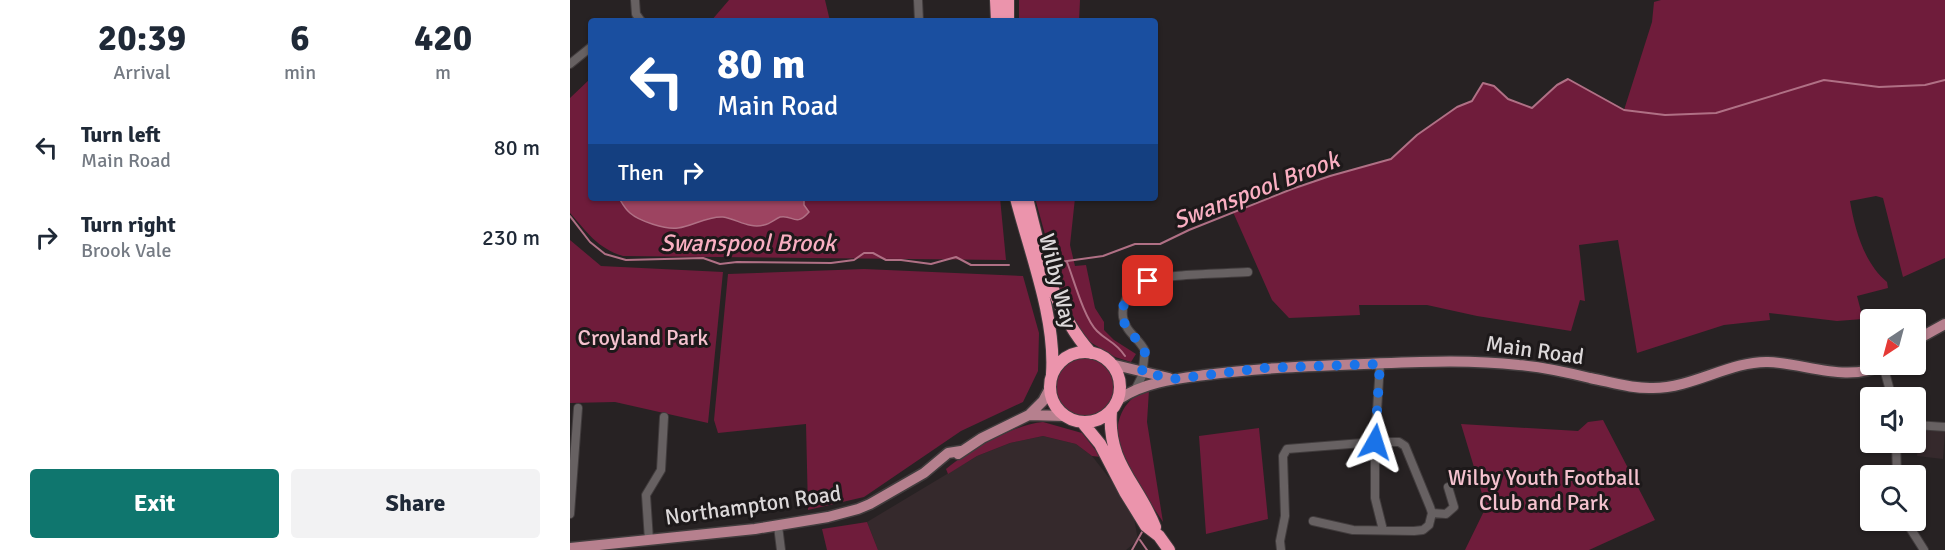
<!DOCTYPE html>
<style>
body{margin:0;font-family:Signika,sans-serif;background:#f2f2f3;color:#1f2937;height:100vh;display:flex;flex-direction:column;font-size:22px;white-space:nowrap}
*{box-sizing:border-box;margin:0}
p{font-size:20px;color:#747a83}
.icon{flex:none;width:33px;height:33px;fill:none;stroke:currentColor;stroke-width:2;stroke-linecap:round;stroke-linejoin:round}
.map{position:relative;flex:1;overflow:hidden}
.details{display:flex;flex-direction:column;background:#fff;width:570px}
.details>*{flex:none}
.hud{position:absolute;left:18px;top:18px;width:570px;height:183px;border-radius:6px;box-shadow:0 2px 4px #0004;background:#1a4fa0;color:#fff;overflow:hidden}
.needle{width:39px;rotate:216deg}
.controls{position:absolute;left:1290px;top:309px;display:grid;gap:12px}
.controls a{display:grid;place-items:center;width:66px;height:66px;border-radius:6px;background:#fff;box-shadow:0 2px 4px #0004;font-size:30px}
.pin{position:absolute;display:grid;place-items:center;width:51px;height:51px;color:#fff;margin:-26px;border-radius:12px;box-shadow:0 3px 9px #0006}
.me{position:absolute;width:66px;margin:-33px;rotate:6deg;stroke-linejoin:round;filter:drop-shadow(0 0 4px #0008)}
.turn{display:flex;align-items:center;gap:21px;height:126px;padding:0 30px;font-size:27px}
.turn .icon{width:78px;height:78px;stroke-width:2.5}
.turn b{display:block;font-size:42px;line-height:51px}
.then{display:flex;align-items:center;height:57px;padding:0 30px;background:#0003;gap:12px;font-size:22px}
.eta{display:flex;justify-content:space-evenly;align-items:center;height:102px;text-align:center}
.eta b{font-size:36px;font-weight:800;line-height:42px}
.cta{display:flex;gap:12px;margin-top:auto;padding:12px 30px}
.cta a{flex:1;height:69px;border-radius:6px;background:#0f766e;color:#fff;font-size:24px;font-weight:800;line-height:69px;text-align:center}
.cta a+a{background:#f2f2f3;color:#1f2937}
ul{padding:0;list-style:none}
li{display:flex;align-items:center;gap:18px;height:90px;padding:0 30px}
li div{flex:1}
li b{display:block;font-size:22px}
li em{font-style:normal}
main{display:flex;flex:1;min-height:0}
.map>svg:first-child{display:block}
.built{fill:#35292c}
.green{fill:#6f1c3b}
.water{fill:#9d4461;stroke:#b07085;stroke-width:1.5}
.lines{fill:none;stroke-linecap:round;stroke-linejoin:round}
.stream{stroke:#b07085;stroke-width:2}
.minor-casing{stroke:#413c3d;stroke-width:10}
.major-casing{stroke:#413c3d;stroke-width:13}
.highway-casing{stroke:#413c3d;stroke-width:14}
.minor{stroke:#676162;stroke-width:8}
.major{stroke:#b6808e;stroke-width:10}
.highway{stroke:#eb94ac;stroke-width:12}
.route{stroke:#1a73e8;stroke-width:10;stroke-dasharray:0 18}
.labels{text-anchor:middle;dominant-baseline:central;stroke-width:6;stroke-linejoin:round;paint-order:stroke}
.street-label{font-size:22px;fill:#dcd8d9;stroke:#1d191a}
.park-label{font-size:22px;fill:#f6c2cf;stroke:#1d191a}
.water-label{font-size:24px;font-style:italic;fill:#f9aec1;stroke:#1d191a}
</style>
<main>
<section class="details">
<div class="eta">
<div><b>20:39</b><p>Arrival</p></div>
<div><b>6</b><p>min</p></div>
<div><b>420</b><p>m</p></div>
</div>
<ul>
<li><svg class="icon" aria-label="left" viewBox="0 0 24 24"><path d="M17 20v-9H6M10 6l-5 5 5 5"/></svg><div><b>Turn left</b><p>Main Road</p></div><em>80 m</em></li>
<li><svg class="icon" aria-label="right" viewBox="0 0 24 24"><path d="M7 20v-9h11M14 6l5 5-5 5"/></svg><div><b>Turn right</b><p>Brook Vale</p></div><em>230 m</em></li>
</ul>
<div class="cta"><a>Exit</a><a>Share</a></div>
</section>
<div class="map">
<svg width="1375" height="550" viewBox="0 0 1375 550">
<rect width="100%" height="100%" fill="#272223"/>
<path class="built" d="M1350,427L1375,432L1373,459L1347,456Z
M473,436L506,444L522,456L562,507L568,540L556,550H308L297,522L407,456L440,443Z"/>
<path class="green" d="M159,0H255L260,21H141Z
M449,0H510L509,21H449Z
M1091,0H1375V258L1333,277L1313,198L1306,196L1280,201C1285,230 1294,263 1317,282L1318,288L1287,296L1293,319L1267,321L1199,313L1200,320L1154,325L1067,353L1048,240L1009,245L1015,301L1010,300L1001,331L907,316L857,305H789L790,315L719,318L702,300L663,212L760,176L821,159L847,135L887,107L902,101L913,83L924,86L938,99L962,108L987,85L998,79L1054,110L1082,22L1084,2Z
M21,78V198H430L436,260L53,256C27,248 17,232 0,213V98Z
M465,198H505L500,245L505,266L516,265L525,308L534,322V330L544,340L566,354L561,362L545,357L515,339L495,307Z
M0,240L31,266L153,272L138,423L45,402L0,403Z
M294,269L453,276L469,333L468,371L453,402L391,431L294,497L238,510L236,424L148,433L144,420L158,274Z
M484 388a30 30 0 1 1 60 0a30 30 0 1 1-60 0Z
M579,390L577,422L593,522C582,505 551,461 548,445C544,420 555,396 579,390Z
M1033,420L1085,520L1019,550H895L916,507L891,424L1008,431L1018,422Z
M473,422L512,433L531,457L522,456L506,444L473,436L440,443L407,456L378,474L376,469C398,451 445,424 473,422Z
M689,428L698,519L636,534L629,436Z
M297,522L308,550H257L252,529Z"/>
<path class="water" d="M49,198H234V205L239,212C225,228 223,214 210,217C205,219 200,224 194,225C179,229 167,219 153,217C137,216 123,226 108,228C96,230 69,221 60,213C55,209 52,203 49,198Z"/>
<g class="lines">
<path class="stream" d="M0,216L20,242L35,254L56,260L133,258L150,264L167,262L261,263L284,260L294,253H303L316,260H331L361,264L386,257L401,265H439
M490,262L533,256L565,244H590L619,230L722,189L760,176L821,159L847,135L887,107L902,101L913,83L924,86L938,99L962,108L987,85L998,79L1054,110L1095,115L1146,113L1254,80L1309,87L1355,85L1375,80
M497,262C504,280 514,318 527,331C538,342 545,341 555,356
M570,540L577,550
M562,550L572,532"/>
<g class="minor-casing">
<path id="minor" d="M65,0L66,14L71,21
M348,0L349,21
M0,64L21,47
M1313,365L1322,398
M566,388L572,376L575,351C570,339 555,332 553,317C551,303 560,289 572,283C593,273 653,274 678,272
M1346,425L1375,427
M1326,442L1327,476
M862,513L876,514L884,507L878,487
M0,514L8,408
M1335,520L1354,550
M743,521L783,530L844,531L853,530L859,525L862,513L860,507L835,446L829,442H805L810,364
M208,526L211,550
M79,540L76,495L91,470L94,417
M711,550L710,541L715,516L713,456L717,449L805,442V498L813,530"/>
</g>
<g class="major-casing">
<path id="major" d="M1346,340L1375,324
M541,364L599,378
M549,399C575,382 604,379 635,375C688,368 741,366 794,364C846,362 897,359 949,365C973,367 996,372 1020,378C1041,382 1062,389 1083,388C1123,388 1160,361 1198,362C1235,363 1278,384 1314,364
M459,415L495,416
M388,454L412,438L459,415L473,401L480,388
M0,548L185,529L258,517L288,509L300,504L354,473L378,453L391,451"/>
</g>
<g class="highway-casing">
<path id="highway" d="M426,0L427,21
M438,0V21
M446,198C460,253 486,318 482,374
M457,198C470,251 483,312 521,353
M480 387a35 35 0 1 1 70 0a35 35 0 1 1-70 0Z
M541,411C537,464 568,483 585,527
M512,422L530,444L555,492L576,526L589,536L599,550"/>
</g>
<use href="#minor" class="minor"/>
<use href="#major" class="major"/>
<use href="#highway" class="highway"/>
</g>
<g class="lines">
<path class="route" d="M578,281C559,287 545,309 557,328C562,336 571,342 575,351L572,372L604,379L694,368L810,364L805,442"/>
</g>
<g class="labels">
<g class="street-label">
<text transform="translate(488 281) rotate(76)">Wilby Way</text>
<text transform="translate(965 350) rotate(8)">Main Road</text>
<text transform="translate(183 505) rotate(-8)">Northampton Road</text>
</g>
<g class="park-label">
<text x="73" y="337">Croyland Park</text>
<text x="974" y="477">Wilby Youth Football<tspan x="974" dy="25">Club and Park</tspan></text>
</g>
<g class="water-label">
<text transform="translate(686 190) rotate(-21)">Swanspool Brook</text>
<text x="178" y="243">Swanspool Brook</text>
</g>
</g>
</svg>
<div class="controls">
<a><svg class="needle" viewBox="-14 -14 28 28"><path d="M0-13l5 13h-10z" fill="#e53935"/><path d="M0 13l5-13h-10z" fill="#747a83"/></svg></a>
<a><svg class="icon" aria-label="sound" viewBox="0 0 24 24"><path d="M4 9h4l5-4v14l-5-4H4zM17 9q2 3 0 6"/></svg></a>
<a><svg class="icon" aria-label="search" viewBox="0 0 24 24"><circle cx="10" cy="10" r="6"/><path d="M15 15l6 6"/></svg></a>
</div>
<div class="pin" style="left:578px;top:281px;background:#d93025"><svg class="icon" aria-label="arrive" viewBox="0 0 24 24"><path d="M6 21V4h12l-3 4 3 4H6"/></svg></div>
<svg class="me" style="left:805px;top:442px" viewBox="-20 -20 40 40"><path d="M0-17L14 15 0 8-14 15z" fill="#1a73e8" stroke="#fff" stroke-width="4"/></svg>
<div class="hud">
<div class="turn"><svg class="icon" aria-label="left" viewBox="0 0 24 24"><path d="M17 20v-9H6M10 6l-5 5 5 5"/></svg><div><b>80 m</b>Main Road</div></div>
<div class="then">Then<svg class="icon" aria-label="right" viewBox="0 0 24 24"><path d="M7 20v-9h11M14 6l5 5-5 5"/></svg></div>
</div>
</div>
</main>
